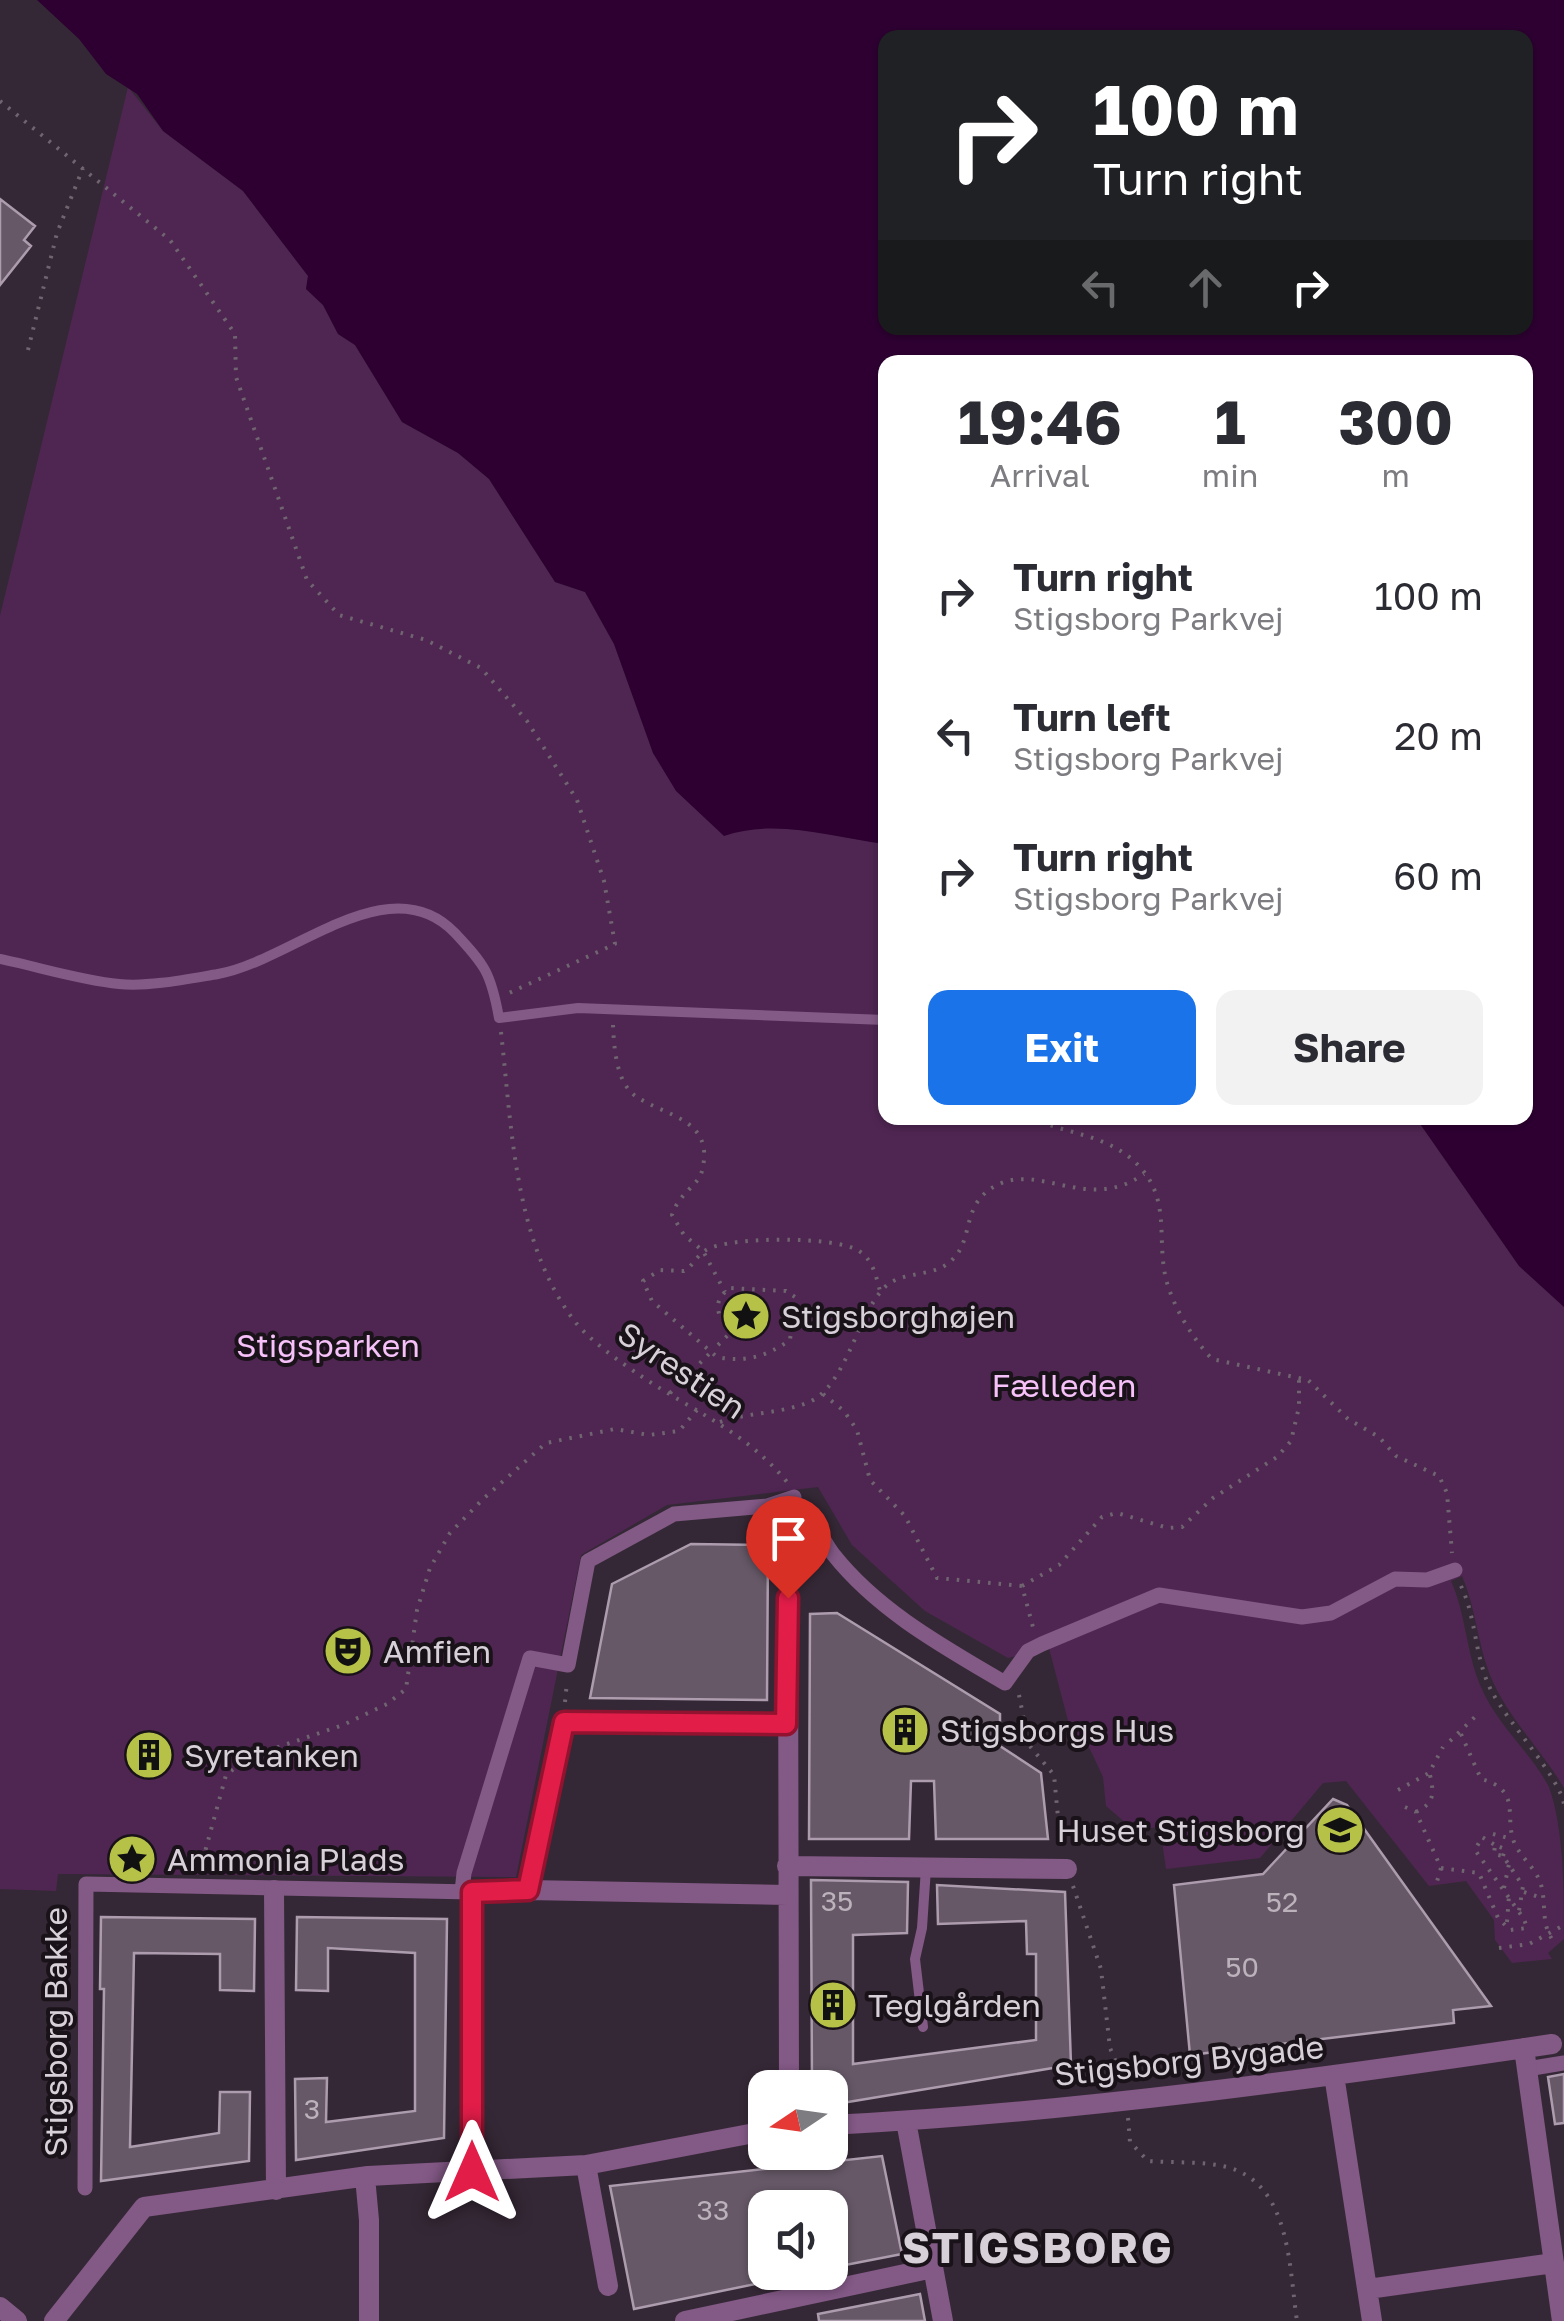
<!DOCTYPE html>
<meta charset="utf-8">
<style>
body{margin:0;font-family:"Golos Text",sans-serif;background:#f2f2f3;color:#2b2b33;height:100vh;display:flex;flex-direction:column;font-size:38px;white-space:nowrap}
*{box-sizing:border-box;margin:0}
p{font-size:32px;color:#7c7c81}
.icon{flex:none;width:55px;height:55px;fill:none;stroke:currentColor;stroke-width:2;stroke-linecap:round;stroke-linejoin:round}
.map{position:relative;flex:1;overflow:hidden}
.side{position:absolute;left:878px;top:355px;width:655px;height:770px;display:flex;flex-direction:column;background:#fff;border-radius:20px;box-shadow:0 2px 8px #0004}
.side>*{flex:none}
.banner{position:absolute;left:878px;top:30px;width:655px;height:305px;border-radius:20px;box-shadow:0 2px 8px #0004;background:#202124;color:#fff;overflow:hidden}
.needle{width:65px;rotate:257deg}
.fabs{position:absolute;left:748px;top:2070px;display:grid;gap:20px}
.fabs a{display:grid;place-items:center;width:100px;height:100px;border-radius:20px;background:#fff;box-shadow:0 2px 8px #0004;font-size:50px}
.pin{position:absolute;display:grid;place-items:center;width:85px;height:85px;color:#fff;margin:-102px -42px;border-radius:50% 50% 50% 0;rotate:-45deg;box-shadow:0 0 10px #0007}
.pin .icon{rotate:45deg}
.me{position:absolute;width:110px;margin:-55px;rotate:0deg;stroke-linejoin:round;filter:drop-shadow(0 0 8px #0008)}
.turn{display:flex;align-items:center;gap:35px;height:210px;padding:0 50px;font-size:45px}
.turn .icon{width:130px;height:130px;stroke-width:2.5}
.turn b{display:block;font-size:70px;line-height:85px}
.lanes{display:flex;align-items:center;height:95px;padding:0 50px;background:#0003;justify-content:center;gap:50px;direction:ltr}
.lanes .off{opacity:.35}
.eta{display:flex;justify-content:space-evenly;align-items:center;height:170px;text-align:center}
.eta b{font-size:60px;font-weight:700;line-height:70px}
.cta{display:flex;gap:20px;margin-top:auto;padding:20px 50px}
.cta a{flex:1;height:115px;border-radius:20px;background:#1a73e8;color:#fff;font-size:40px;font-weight:700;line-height:115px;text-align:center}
.cta a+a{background:#f2f2f3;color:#2b2b33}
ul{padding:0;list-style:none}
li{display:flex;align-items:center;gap:30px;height:140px;padding:0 50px}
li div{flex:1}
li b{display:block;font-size:38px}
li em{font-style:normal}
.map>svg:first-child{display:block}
.green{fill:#4f2652}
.water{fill:#2e0032;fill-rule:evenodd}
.building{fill:#665867;stroke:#ac9cad;stroke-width:2.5}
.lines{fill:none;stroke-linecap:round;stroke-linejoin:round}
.path{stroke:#6f6470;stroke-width:4;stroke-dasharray:2.5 8;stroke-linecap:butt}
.service{stroke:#835986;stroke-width:10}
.pedestrian{stroke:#835986;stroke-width:15}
.minor{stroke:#835986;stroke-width:20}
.route-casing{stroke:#92132f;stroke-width:25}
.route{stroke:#e11d48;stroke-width:18}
.labels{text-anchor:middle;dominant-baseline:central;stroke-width:8;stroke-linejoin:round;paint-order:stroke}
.number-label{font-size:28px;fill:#bcb2bc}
.poi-label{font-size:32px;fill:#d8d0d8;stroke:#191319;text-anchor:start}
.park-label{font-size:32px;fill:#f6c1f9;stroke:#191319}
.street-label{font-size:32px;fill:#d8d0d8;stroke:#191319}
.district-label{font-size:42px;font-weight:bold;letter-spacing:2.5px;fill:#d8d0d8;stroke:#191319}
</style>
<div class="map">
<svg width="1564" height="2321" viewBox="0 0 1564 2321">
<rect width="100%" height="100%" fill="#352836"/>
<path class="green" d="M128,87L163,131L243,191L308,276L306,289L323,305L338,334L355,345L402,422L458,453L489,479L555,582L585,592L614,644L653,753L677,791L724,835C775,818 832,837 885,844V1118H1416L1519,1266L1564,1307V1788C1541,1749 1507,1717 1490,1675C1477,1642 1476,1608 1462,1576L1451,1581C1466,1615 1466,1651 1480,1685C1496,1724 1529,1750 1549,1787C1564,1830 1564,1890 1564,1939L1548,1953L1552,1959L1512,1963L1495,1940L1494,1920L1466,1881L1429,1886L1346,1781L1323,1783L1260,1858L1166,1869L1160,1827L1134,1830L1106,1806L1103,1777L1089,1747L1071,1732L1049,1648L1008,1658L925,1611L852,1545L818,1487L667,1505L581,1555L516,1877L58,1874L56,1891L0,1889V616Z"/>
<path class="water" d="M37,0H1564V1307L1519,1266L1416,1118H1525V362H885V844C831,837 776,818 724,836L676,791L653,753L614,644L585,592L555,582L489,479L458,453L402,422L355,345L338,334L323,305L306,289L308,276L243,191L163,131L137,94L106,74L79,39ZM885,38H1525V328H885Z"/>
<path class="building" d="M0,199L35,226L24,240L31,246L0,285Z
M691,1544L768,1545L767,1700L590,1698L612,1584Z
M837,1613L1000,1714V1746L1041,1773L1048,1839H936L934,1781H911L909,1839H809L810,1614Z
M133 1755a16 16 0 1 1 32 0a16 16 0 1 1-32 0Z
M1333,1799L1347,1805L1491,2006L1453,2010L1454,2023L1190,2055L1174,1885L1263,1874Z
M811,1880L908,1882L907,1933L853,1935V2064L1036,2040V1954H1027L1026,1921L938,1924L937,1885L1065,1892L1071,2065L830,2105V2088H812Z
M101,1917L255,1919L254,1991L220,1990V1954L134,1953L130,2147L219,2133L220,2092H250L249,2161L101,2181L104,1989H100Z
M297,1917L447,1919L444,2138L296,2160L295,2079L327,2078L326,2122L415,2111V1953L328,1948V1991L296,1990Z
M1564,2074V2123L1555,2124L1548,2077Z
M882,2156L902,2254L830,2268V2208H765V2282L634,2309L610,2186Z
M920,2294L925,2321H819L818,2314Z"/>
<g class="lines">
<path class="path" d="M0,101L170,240L235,334L236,377L307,580L339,615L426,640L481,668L527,721L577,800L604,881L615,944L509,993
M28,350L57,233L83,168
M613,1025C614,1047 616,1084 637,1097C667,1117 715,1119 702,1171C698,1186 679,1193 672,1215L684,1235L703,1251L725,1292
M501,1032C512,1128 514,1244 576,1323C592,1342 620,1362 641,1376C694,1412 745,1431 787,1482
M1031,1118C1066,1134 1106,1134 1136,1163C1172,1198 1156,1237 1166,1279C1173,1307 1193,1339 1212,1359L1308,1380L1348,1419L1379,1437L1396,1456L1439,1476L1447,1493L1452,1553
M731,1319L735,1304L749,1299L757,1301L764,1315L763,1322L751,1332L721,1319C715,1305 718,1298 729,1288L786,1291L795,1297L790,1340C767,1356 746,1363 717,1357L652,1301L643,1281L660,1270L684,1271C694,1265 697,1255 706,1250C730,1236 837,1236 859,1251C873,1260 876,1276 880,1291
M718,1345L736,1327
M670,1393L709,1354
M823,1394L844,1411L857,1430L870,1480L905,1516L937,1578L1022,1586L1034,1631
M720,1422C749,1412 780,1414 809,1402C845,1387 857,1317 883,1289C901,1269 933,1279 952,1260C975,1238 960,1204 997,1185C1040,1163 1089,1213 1144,1174
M788,1579L791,1518
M1022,1586L1059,1565L1102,1517L1117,1513L1168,1528L1182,1527L1213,1498L1277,1457L1291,1441L1299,1407V1378
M1461,1586C1477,1619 1474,1658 1492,1692C1509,1724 1558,1775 1564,1804
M1019,1695L1029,1745L1054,1775L1061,1849
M565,1702L567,1682
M1461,1734L1481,1779C1522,1790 1504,1816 1514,1842C1521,1859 1539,1870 1542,1889C1546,1908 1541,1925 1554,1942
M1450,1741L1479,1713
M1398,1790L1429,1773L1443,1747
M1405,1807L1416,1812L1441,1868L1436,1885
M1416,1812C1435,1803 1434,1793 1430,1775
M1493,1834L1512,1839
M1503,1856L1505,1849L1495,1845L1494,1854L1503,1856L1523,1886L1519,1911
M1441,1868L1479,1873L1498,1918L1510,1930L1527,1928L1524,1919L1475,1850L1482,1837L1495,1845
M200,1870L226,1775L249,1757L343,1725L387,1704L406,1689L417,1610L430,1568L450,1533L482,1500L546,1443L615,1429L649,1435L679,1431L697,1410
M1073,1886L1101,1969L1110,2048L1125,2083
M1504,1888L1509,1864
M1524,1892L1542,1898
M1507,1922L1509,1896
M1499,1948L1529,1944L1564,1925
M1128,2118L1130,2142L1148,2161C1173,2163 1202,2161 1227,2167C1291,2184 1289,2268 1297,2321"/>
<path class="service" d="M0,959C39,967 80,980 119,984C149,987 188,979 218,974C292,961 389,864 455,933C485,965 491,973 499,1018L578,1008L885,1020
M923,2027L915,1959L922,1928L926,1868"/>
<path class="pedestrian" d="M791,1501C811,1509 820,1537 833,1554C878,1611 944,1647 1005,1683L1028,1651L1042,1644L1159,1595L1302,1617L1331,1613L1395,1579L1427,1580L1455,1570
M462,1892L464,1873L530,1658L568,1665L588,1561L674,1514L767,1506L794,1497
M1527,2069L1564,2063
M85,2188L86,1884L472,1892"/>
<path class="minor" d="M788,1598L789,2088
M787,1866L1067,1869
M274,1890L276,2190
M528,1890L787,1895
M1524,2048L1562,2321
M1334,2075L1372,2321
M906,2121L943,2321
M830,2125C1071,2113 1314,2079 1552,2044
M586,2165L608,2286
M472,2172V1892L528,1890L563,1722L786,1724
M365,2177L369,2220V2321
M1368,2289L1554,2263
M0,2307L17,2321
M54,2321L144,2207L368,2176L586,2165L765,2131
M685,2321L933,2268"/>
</g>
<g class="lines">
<g class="route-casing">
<path id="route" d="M472,2172V1892L528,1890L564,1722L786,1724L788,1598"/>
</g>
<use href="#route" class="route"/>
</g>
<defs>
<g id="sight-disc" transform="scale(2.5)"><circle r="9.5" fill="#b6c148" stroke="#191319"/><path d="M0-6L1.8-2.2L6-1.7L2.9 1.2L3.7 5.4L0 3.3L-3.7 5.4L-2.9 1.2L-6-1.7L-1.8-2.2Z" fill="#111"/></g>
<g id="theatre-disc" transform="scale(2.5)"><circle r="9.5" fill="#b6c148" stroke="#191319"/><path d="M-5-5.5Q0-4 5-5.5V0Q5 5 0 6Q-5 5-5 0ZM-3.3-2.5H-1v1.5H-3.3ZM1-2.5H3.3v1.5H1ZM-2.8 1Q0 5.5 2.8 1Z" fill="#111"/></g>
<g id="building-disc" transform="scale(2.5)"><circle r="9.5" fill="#b6c148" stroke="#191319"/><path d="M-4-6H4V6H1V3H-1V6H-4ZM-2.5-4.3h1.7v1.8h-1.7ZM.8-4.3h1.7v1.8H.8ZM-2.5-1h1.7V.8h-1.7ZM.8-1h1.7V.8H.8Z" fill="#111"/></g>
<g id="school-disc" transform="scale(2.5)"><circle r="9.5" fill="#b6c148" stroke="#191319"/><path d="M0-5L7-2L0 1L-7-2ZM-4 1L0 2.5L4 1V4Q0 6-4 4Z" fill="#111"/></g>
</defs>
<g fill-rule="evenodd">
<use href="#sight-disc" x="746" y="1316"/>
<use href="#theatre-disc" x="348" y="1651"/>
<use href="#building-disc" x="905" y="1730"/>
<use href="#building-disc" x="149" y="1755"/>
<use href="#school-disc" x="1340" y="1830"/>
<use href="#sight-disc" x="132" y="1859"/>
<use href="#building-disc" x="833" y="2005"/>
</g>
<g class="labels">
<g class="number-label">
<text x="837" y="1900">35</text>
<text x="1282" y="1901">52</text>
<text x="1242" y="1966">50</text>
<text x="312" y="2108">3</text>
<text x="713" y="2209">33</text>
</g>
<g class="poi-label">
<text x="781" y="1316">Stigsborghøjen</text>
<text x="383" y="1651">Amfien</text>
<text x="940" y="1730">Stigsborgs Hus</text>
<text x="184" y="1755">Syretanken</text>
<text x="1305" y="1830" text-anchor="end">Huset Stigsborg</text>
<text x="167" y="1859">Ammonia Plads</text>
<text x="868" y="2005">Teglgården</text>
</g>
<g class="park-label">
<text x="328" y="1345">Stigsparken</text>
<text x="1064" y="1385">Fælleden</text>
</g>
<g class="street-label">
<text transform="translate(682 1370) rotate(34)">Syrestien</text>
<text transform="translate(55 2032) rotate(-90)">Stigsborg Bakke</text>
<text transform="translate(1189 2060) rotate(-6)">Stigsborg Bygade</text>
</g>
<g class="district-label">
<text x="1038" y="2247">STIGSBORG</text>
</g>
</g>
</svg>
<div class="fabs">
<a><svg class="needle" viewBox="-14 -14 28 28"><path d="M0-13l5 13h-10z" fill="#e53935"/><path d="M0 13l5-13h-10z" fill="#7c7c81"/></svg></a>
<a><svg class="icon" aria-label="sound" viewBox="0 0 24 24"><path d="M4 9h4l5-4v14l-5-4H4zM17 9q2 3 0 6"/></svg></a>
</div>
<div class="pin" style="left:788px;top:1598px;background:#d93025"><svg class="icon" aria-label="arrive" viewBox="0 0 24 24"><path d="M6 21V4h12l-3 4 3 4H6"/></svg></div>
<svg class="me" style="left:472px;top:2172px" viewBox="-20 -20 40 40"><path d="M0-17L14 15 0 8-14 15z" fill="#e11d48" stroke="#fff" stroke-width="4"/></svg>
<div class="banner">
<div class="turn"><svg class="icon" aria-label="right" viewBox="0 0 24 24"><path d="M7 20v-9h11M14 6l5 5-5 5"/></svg><div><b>100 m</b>Turn right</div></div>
<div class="lanes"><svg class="icon off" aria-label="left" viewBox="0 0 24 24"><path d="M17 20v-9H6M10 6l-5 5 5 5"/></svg><svg class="icon off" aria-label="ahead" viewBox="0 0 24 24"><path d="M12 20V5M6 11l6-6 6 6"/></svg><svg class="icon" aria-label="right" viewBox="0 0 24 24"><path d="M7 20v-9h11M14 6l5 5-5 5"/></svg></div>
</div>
<section class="side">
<div class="eta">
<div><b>19:46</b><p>Arrival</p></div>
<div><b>1</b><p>min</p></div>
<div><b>300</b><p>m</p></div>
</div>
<ul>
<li><svg class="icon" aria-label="right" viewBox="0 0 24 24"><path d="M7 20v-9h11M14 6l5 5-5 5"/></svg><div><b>Turn right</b><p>Stigsborg Parkvej</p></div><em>100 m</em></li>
<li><svg class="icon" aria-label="left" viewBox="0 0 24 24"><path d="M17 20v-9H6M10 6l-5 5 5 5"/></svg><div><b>Turn left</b><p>Stigsborg Parkvej</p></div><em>20 m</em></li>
<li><svg class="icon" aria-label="right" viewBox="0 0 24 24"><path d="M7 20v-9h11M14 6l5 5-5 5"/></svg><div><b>Turn right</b><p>Stigsborg Parkvej</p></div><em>60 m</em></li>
</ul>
<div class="cta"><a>Exit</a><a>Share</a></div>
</section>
</div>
